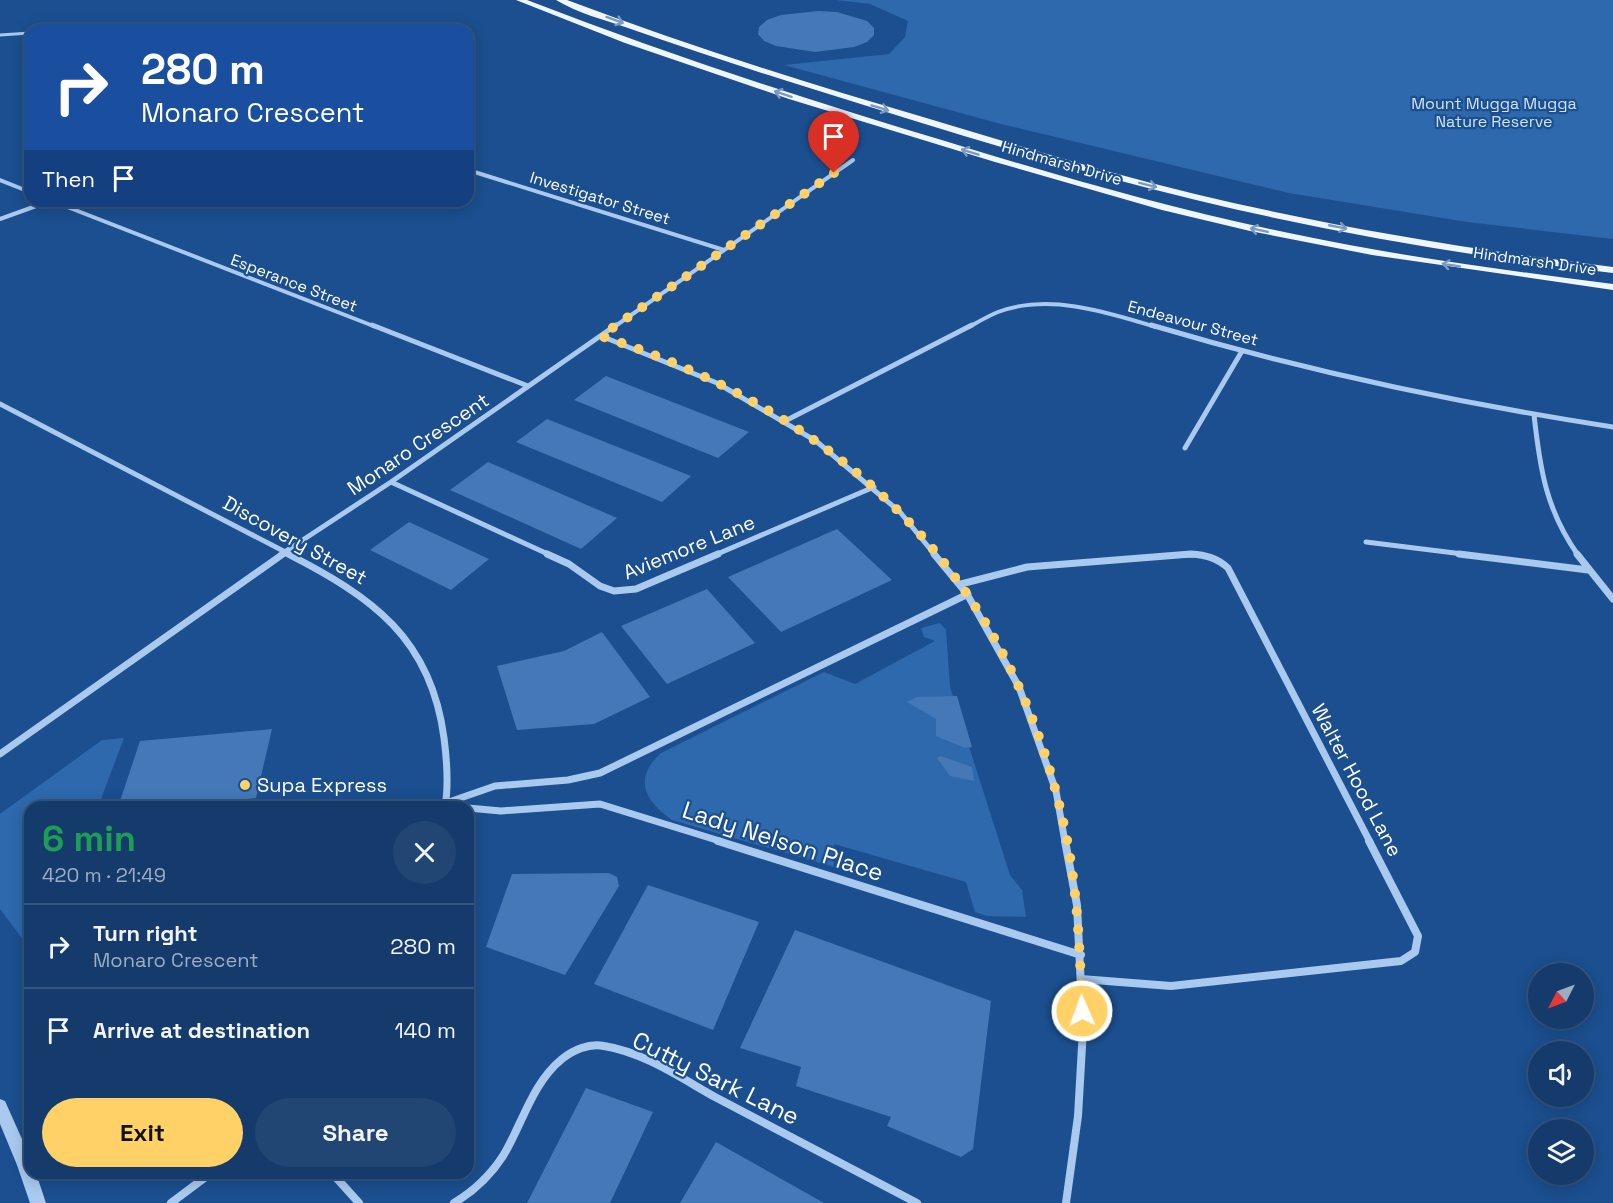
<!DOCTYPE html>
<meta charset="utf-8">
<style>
body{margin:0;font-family:"Space Grotesk",sans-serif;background:#214673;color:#f1f3f6;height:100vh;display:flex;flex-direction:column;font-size:22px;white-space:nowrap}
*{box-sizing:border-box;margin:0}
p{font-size:20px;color:#9dadc1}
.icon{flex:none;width:33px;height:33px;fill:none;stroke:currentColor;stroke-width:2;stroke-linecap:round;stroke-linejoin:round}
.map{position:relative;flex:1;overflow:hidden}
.panel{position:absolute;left:24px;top:801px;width:450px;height:378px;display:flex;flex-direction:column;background:#143b6b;border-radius:18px;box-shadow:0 3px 15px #0003,0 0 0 2px #33557e}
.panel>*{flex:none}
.banner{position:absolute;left:24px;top:24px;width:450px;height:183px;border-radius:18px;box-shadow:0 3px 15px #0003,0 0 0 2px #33557e;background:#1a4fa0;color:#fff;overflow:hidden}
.needle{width:39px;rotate:228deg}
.fabs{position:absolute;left:1528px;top:963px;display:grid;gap:12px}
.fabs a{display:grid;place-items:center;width:66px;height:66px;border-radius:50%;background:#143b6b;box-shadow:0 3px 15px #0003,0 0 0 2px #33557e;font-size:30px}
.pin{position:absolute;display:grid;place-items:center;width:51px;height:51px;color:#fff;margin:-62px -26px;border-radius:50% 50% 50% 0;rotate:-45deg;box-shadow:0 0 6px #0007}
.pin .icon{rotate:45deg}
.me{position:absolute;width:66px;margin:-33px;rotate:358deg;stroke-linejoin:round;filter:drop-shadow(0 0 4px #0008)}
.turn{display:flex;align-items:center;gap:21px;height:126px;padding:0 18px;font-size:27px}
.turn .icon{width:78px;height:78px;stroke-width:2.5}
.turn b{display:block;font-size:42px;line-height:51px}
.then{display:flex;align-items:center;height:57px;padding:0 18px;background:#0003;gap:12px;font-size:22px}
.round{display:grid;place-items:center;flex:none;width:63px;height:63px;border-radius:32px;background:#214673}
.head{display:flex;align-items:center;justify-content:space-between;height:102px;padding:0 18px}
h1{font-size:36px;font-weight:800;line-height:45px;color:#1e9e55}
.button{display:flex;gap:12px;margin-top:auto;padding:12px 18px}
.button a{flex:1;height:69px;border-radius:36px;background:#ffd166;color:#111;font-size:24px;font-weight:800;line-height:69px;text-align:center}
.button a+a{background:#214673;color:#f1f3f6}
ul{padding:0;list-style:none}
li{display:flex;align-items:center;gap:18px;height:84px;padding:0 18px;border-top:2px solid #33557e}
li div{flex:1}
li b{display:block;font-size:22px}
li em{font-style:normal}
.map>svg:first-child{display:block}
.green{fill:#2e69ad}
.building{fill:#4478b7}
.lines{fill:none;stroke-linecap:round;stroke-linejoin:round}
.minor-far4{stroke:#a9c9ee;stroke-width:3}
.minor-far3{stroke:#a9c9ee;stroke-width:4}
.minor-far2{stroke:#a9c9ee;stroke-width:5}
.minor-far1{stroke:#a9c9ee;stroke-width:7}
.minor{stroke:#a9c9ee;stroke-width:8}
.tertiary{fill:#a9c9ee;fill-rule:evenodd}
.primary{fill:#f0f6ff;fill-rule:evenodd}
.oneway{stroke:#7b9ac1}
.route{stroke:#ffd166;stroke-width:10;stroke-dasharray:0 18}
.poi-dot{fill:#ffd166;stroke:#1b4f8f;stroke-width:2}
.labels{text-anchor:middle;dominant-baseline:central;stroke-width:4.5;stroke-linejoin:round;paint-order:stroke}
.far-park-label{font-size:16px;fill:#cfe3fa;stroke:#1b4f8f}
.far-street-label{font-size:16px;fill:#fff;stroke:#1b4f8f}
.street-label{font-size:20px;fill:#fff;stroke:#1b4f8f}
.poi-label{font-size:20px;fill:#fff;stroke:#1b4f8f;text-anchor:start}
.near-street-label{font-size:24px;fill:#fff;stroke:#1b4f8f}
</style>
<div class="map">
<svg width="1613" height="1203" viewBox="0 0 1613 1203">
<rect width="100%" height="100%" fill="#1b4f8f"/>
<path class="green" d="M836,0H1613V239L1467,222L1289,193L1001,124L784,65L889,54L905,37L908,21L870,4Z
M940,623L946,630L950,687L1010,875L1022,890L1026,917L987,916L975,912L966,882L834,844V867L672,820C644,800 633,779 661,753L824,672L855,684L935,641L924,637L921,628Z
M124,738L98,807H30V949L0,909V814L102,740Z"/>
<path class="building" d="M818,11L837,12L867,21L874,28V35L867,42L854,47L815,52L776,46L764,41L758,34L759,27L767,20L781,15Z
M606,376L749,432L718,458L574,400Z
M547,419L691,476L662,502L516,442Z
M488,462L617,518L581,549L450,490Z
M409,522L489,559L451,590L370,550Z
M837,529L892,580L781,632L728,577Z
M707,589L755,643L667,684L621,626Z
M602,632L650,697L594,724L517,730L497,666L564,651Z
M957,696L972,747L965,748L936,736V719L907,702L917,697Z
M272,729L256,798L169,807H118L140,741Z
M941,756L972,767L974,781L950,776L937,758Z
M609,873L617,877L619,886L565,975L486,947L512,874Z
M648,885L759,922L713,1030L594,984Z
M795,930L991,1001L973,1149L961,1157L887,1126L891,1117L796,1086L801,1067L740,1048Z
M586,1088L653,1112L610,1203H527Z
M716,1142L824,1203H680Z"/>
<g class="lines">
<path class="minor-far4" d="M0,35L30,33"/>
<path class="minor-far3" d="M468,170L724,250
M0,180L30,192
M52,201L376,327
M0,219L50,201
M614,327L853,160
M969,327C978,322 988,316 998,312C1048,293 1107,312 1156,327"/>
<path class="minor-far2" d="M372,325L528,386
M1151,325C1302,370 1457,403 1613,427
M601,336L717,383L816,441L900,512L935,555
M0,404L291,555
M1534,415C1540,469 1546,510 1578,555
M787,420L972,325
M1185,448L1242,351
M391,482L550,555
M1366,542L1471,555
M280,555L391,482L616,325
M715,555L874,487
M1176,555H1202"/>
<path class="minor-far1" d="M288,554C372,597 431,638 444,738C447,761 449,784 445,807
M547,554L569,564L600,586L614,591L636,589L718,554
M934,554L967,594L1019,687L1056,791L1065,842
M1459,554L1588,570
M1577,554L1613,599
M961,584L1027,567L1191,554C1206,555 1217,558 1228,568L1370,842
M0,754L283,554
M446,803L495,786L568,780L600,773L968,594
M448,803L465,807
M468,808L501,811L600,804L723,842"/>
<path class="minor" d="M718,841L1081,955
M1065,841L1077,905L1083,1029L1078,1116L1066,1203
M1081,979L1171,986L1401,961L1415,952L1418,936L1369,841
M332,1173L359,1203
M171,1203L211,1173
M454,1203C474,1191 490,1176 503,1156C522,1125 532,1083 562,1059C573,1050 589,1043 604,1046C643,1052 681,1078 715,1097C783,1132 850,1168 917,1203"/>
<path class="tertiary" d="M0,1099L5,1101L30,1157V1173H36L46,1203H30L17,1165L0,1124Z"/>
<path class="primary" d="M516,0H527C664,53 804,99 945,141C1058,176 1172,209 1289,233C1396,256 1504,270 1613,284V290L1372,255L1250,231L1162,210L995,162L789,99L625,43Z
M556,0H567C684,44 803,82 923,117C1013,144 1104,172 1195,194C1333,227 1473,250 1613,267V273C1473,257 1333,233 1196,200C1063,168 931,126 800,85C742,67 685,48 628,28C605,20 577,13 556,0Z"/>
</g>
<defs><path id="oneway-shaft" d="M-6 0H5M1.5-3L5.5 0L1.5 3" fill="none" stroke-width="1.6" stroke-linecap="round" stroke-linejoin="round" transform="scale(1.5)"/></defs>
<g class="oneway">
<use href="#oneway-shaft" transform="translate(615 20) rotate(20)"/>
<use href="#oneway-shaft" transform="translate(783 94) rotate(-162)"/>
<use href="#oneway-shaft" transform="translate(880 108) rotate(17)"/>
<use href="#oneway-shaft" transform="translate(970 152) rotate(-163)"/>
<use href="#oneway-shaft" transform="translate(1148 185) rotate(14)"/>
<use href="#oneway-shaft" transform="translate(1338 227) rotate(11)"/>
<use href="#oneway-shaft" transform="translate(1259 230) rotate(-168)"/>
<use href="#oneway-shaft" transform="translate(1451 265) rotate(-171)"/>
</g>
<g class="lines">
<path class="route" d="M834,173L601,336C850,417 1018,582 1068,845C1078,900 1080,955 1082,1011"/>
</g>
<circle class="poi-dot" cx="245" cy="785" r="6"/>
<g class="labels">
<g class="far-park-label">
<text x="1494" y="103">Mount Mugga Mugga<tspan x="1494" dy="18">Nature Reserve</tspan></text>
</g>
<g class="far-street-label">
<text transform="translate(1062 163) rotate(16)">Hindmarsh Drive</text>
<text transform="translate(600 198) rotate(17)">Investigator Street</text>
<text transform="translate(1535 261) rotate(8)">Hindmarsh Drive</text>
<text transform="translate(294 283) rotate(21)">Esperance Street</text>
<text transform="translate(1193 323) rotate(15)">Endeavour Street</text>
</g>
<g class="street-label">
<text transform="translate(418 444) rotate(-34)">Monaro Crescent</text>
<text transform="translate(295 540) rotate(29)">Discovery Street</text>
<text transform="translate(689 547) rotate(-22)">Aviemore Lane</text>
<text transform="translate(1357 780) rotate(62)">Walter Hood Lane</text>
</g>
<g class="poi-label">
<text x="257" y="785">Supa Express</text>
</g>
<g class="near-street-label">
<text transform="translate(783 841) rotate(18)">Lady Nelson Place</text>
<text transform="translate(716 1078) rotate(26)">Cutty Sark Lane</text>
</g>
</g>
</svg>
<div class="fabs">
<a><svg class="needle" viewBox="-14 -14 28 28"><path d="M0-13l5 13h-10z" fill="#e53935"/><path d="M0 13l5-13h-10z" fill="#9dadc1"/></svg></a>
<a><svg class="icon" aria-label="sound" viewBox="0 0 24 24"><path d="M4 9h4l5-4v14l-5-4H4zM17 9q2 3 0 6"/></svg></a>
<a><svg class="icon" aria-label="layers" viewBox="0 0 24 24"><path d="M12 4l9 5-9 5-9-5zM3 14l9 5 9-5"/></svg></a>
</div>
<div class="pin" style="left:834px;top:173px;background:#d93025"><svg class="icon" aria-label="arrive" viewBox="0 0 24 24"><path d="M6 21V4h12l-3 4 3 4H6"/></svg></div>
<svg class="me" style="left:1082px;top:1011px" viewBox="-20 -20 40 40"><circle r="17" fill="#ffd166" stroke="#fff" stroke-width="3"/><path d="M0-11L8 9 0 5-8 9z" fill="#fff"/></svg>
<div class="banner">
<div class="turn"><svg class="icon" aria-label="right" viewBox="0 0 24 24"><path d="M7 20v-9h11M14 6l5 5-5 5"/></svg><div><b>280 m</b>Monaro Crescent</div></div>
<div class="then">Then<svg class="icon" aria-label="arrive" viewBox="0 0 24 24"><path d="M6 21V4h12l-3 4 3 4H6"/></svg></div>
</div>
<section class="panel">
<div class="head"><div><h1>6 min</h1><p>420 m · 21:49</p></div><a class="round"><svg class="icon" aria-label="close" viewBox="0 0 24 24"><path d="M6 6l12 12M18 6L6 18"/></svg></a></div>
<ul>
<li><svg class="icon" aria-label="right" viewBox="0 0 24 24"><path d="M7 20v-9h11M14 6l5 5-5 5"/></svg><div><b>Turn right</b><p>Monaro Crescent</p></div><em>280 m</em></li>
<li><svg class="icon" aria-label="arrive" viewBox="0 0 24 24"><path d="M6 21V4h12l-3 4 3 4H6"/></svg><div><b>Arrive at destination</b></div><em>140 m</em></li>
</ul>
<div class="button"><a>Exit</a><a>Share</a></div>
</section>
</div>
